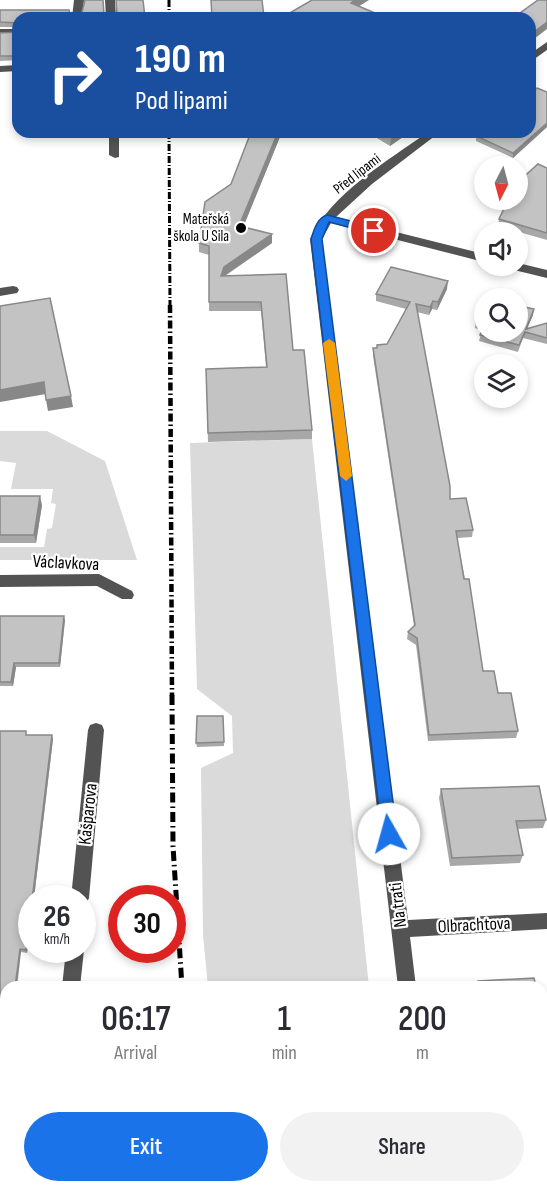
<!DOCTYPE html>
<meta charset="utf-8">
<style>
body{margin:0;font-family:"Sofia Sans Condensed",sans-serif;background:#f2f2f3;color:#2b2b33;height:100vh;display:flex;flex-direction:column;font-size:22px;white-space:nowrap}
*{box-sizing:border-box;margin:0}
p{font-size:20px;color:#7c7c81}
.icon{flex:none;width:33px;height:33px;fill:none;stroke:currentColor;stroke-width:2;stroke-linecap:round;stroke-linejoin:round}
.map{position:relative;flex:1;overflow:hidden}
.details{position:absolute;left:0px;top:981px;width:548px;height:212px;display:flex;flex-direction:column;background:#fff;border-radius:18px 18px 0 0;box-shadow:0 3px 9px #0003}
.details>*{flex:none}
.top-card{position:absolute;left:12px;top:12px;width:524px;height:126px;border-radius:18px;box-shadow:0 3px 9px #0003;background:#1a4fa0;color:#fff;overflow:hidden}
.needle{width:39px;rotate:186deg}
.fabs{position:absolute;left:474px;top:156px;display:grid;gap:12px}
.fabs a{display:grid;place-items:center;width:54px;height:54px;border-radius:50%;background:#fff;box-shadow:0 3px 9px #0003;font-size:30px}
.speed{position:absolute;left:18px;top:885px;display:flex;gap:12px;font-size:30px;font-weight:700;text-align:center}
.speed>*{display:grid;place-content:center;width:78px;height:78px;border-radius:50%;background:#fff;box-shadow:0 3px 9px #0003;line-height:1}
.speed small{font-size:15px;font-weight:400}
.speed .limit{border:9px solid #d22;background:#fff;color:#111}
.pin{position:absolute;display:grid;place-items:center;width:51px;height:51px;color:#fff;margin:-26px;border:3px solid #fff;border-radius:50%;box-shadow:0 2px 6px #0007}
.me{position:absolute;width:66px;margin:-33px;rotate:353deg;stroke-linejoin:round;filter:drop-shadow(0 0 4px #0008)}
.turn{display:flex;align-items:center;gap:21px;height:126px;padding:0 24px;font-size:27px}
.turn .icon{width:78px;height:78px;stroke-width:2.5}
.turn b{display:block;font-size:42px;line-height:51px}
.eta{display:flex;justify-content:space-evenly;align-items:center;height:102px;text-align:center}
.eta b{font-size:36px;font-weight:600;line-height:42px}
.cta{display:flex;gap:12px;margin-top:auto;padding:12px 24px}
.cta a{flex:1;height:69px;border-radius:36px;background:#1a73e8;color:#fff;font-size:24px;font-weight:600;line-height:69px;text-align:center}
.cta a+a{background:#f2f2f3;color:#2b2b33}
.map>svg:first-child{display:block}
.green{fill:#dadada}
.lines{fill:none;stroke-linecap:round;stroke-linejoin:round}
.minor{fill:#535353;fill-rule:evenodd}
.rail-far2{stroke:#000;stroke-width:3;stroke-dasharray:7 2 1 2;stroke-linecap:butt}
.rail-far1{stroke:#000;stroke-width:4.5;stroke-dasharray:8 3 1.5 3;stroke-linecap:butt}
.rail{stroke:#000;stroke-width:5;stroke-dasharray:10 4 1.5 4;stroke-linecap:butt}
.wall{fill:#a8a8a8}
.shaded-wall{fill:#888}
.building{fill:#c3c3c3;stroke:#888;stroke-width:1.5}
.route{fill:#1a73e8;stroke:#114b97;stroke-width:1.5}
.slow{fill:#f59e0b}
.poi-dot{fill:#000;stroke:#fff;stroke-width:2}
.labels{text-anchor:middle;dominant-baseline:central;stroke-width:4.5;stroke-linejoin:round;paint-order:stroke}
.far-street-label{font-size:15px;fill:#000;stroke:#fff}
.far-poi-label{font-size:15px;fill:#000;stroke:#fff;text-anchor:end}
.street-label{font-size:18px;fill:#000;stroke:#fff}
</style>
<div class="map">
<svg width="547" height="1192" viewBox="0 0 547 1192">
<rect width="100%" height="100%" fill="#fff"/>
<path class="green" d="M0,431H47L105,461L137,560H0V547H44L47,529L52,528L56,504L51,503L53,489H11L16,463L0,461Z
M312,439L369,987H208L203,935L201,768L233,753L232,716L197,689L190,443Z
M43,1187L187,1186L188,1192H40Z
M390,1187V1192H238L237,1187Z"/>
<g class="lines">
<path class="minor" d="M74,0H84L82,18H72Z
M105,0H115L116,18H106Z
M0,29H18V35H0Z
M547,42V50L530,62V54Z
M18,65V71L0,72V66Z
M109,132H119V157L115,158L109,155Z
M428,132H440L372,184L336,217L484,254V262L331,223L322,239L408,920L547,913V929L410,937L416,987H398L310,239C332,193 386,162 428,132Z
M518,263L547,270V278L510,269L508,266H518Z
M13,286L17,287L19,290L17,293L0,296V288Z
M99,574L132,591L134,595L132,599H122L97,586L0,587V575Z
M96,723L102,725L104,730L89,898L86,904L82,905V898H71L88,730L90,725Z
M82,946L84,950L80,987H62L66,950H82Z
M6,1108V1135L0,1138V1111Z
M421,1186H441L442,1192H422Z"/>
<path class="rail-far2" d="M169,0V18
M169,132L170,306"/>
<path class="rail-far1" d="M170,305L172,696"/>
<path class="rail" d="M172,695L173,846L182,987
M212,1186L213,1192"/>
</g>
<path class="wall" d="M0,10L81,16L104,15L145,18H18V27H0Z
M18,32V60L0,61V33Z
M547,92V127L513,158L476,141V136Z
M251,132H282L243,227L272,234V243L225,276L286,274L293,350L312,430V439L208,442L206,369L266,367L261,311H209V255L199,252V243L231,184Z
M367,132H410L390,146Z
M547,168V240L498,226L499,219Z
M447,289L437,310L432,309L429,315L417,312L450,499L473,530L472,537L457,538L483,671L498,693L518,731L516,738L428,741L416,645L407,639L408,632L414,626L373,356V348H377V345L387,344L406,309L376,301V294Z
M520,306L533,315L527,329L547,323V344L523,338L518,352L479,341L482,330L475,328L476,322Z
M0,496L42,505L36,543H0Z
M0,616L65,620L60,667H16L13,686H0Z
M223,716L224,746L197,747L196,743Z
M0,731L53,739L34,898H32L27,953L21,952L6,987L4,1035H0Z
M441,789L546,820L543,828L517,829L523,855L520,863L450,866L439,798Z"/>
<path class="shaded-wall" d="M355,0H369L350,12L351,3Z
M547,22V29L530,42V35Z
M547,123V127L513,158V153Z
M278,132H282L240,235L239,226Z
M398,132H410L390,146L391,137Z
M272,234V243L224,276H221L224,267Z
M448,281L447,289L437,310L438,302Z
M433,301L432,309L429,315L430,307Z
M534,309L533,315L525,332Z
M44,382L46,394L0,402V390Z
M71,396L73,407L48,411L46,400Z
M40,496L42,505L36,543L34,535Z
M64,616L65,620L60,667L59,663Z
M14,663L16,667L13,686L11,682Z
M52,735L53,739L34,898H32Z
M32,904V918L27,953L26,950Z
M20,949L21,952L17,987H15Z
M6,1010V1024L4,1035L3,1032Z"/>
<path class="building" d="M85,0H103L104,15H117L116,0H143L145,18H18V23L0,22V10H69L70,15L81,16Z
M211,0H262L264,17L212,18Z
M312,0H355L351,3L387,18H281Z
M538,0H547V22L530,35V18H513Z
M18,32V56H0V33Z
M537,88L547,92V123L513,153L476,136L482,132H530V94Z
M251,132H278L239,226L272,234L224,267L221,276L286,274L293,350H304L312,430L208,433L206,369L267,367L261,302H209V246L199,243L205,202L231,184Z
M382,132H398L391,137Z
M538,164L547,168V233L499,219L508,200H518V182Z
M391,267L448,281L438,302L433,301L430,307L416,304L450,486V499L466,498L473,530L456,531L464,579H469L483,671H494L498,693H511L518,731L429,735L417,638L408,632L415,625L373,348H377V345L387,344L410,302L376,294Z
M504,296L514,298H486L487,297L495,298Z
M50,298L71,396L46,400L44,382L0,390V306Z
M484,303V332H518V303L520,306L534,309L526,329L547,323V338L525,332L519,345L480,335L484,325L476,322Z
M0,496H40L34,535H0Z
M0,616H64L59,663H14L11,682H0Z
M197,716H223L224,742L196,743Z
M0,731H26V735H52L26,950L20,949L15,987H6V1010L3,1032H0Z
M539,786L546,820L516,821L523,855L452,858L441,789Z
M534,978L536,987H478V981Z
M542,1021L544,1033H542Z
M542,1114H544L547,1130V1192H499L498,1186H542Z"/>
<path class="route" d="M327,215L378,228L379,231L374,234L329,222L322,239L397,834L395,839L389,841L384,839L382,834L311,239C314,230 317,218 327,215Z"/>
<path class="slow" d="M329,339L335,343L352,476L346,481L340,476L323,343Z"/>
<circle class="poi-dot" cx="241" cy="228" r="6"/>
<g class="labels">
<g class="far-street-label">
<text transform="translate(357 174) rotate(-38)">Před lipami</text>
</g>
<g class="far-poi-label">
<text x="229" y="219">Mateřská<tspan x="229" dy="17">škola U Sila</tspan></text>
</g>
<g class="street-label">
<text transform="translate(66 563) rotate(3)">Václavkova</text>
<text transform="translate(88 814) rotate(-84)">Kašparova</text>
<text transform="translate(398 905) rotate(-97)">Na trati</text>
<text transform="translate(474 925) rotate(-3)">Olbrachtova</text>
</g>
</g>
</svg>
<div class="fabs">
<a><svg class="needle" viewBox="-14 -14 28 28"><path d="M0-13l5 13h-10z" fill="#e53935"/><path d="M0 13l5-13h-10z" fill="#7c7c81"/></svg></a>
<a><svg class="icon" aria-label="sound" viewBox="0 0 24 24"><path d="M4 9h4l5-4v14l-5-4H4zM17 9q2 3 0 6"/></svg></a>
<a><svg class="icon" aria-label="search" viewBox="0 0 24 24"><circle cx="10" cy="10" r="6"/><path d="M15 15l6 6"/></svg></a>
<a><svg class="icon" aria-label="layers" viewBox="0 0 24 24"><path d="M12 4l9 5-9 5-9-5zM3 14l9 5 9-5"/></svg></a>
</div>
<div class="speed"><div>26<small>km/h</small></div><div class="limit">30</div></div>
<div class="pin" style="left:374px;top:231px;background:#d93025"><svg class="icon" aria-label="arrive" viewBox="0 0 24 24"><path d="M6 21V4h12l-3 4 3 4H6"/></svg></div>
<svg class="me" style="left:389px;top:834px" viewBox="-20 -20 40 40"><circle r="19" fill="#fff"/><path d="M0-13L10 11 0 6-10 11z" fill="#1a73e8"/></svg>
<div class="top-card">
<div class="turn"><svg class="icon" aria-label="right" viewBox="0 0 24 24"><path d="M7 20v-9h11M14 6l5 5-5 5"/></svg><div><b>190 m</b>Pod lipami</div></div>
</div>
<section class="details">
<div class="eta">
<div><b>06:17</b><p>Arrival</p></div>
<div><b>1</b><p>min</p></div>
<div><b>200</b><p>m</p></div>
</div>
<div class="cta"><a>Exit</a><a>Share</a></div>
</section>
</div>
